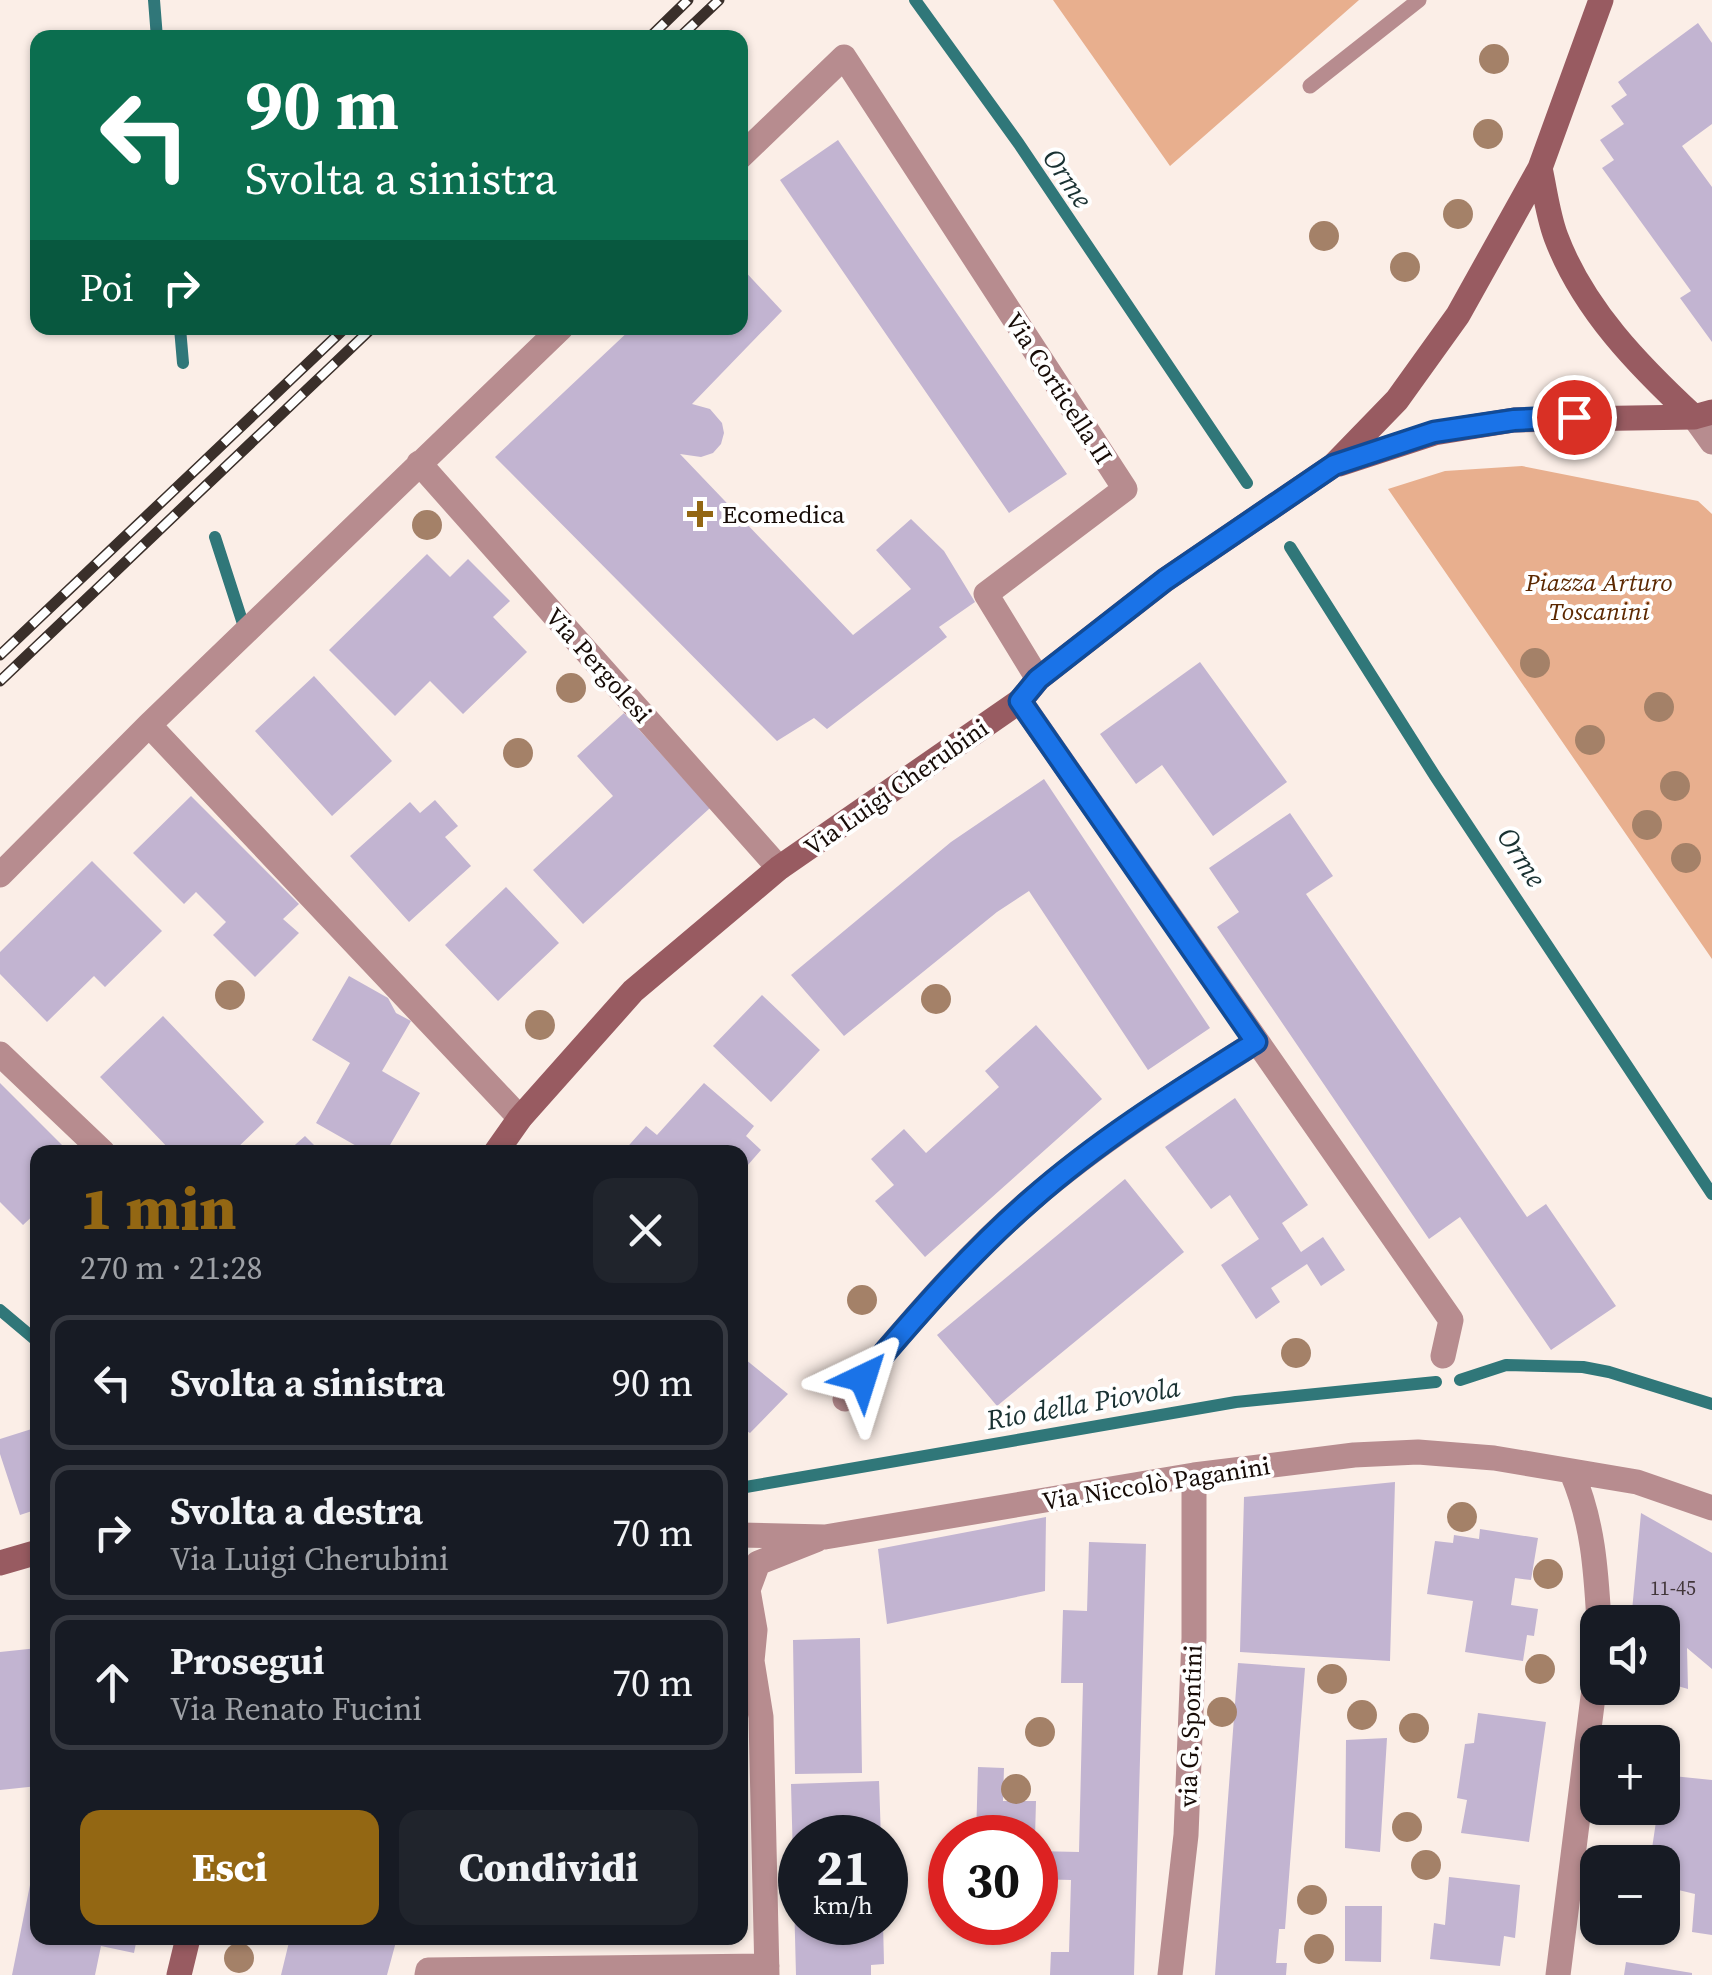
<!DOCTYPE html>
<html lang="it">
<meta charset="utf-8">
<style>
body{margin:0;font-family:"Source Serif 4",serif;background:#20242c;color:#f1f3f6;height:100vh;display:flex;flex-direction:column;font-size:38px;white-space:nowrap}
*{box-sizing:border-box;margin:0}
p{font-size:32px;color:#9ea1a6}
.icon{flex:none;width:55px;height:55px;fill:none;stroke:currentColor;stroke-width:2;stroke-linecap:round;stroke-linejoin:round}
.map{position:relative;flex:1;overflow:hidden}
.details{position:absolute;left:30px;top:1145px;width:718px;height:800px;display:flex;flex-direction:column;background:#171b24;border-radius:20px;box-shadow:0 2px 8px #0004}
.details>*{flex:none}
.guide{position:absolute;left:30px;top:30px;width:718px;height:305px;border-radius:20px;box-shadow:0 2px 8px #0004;background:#0b6e4f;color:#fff;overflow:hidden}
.tools{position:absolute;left:1580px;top:1605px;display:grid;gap:20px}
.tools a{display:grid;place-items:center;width:100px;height:100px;border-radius:20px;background:#171b24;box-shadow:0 2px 8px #0004;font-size:50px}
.speed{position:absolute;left:778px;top:1815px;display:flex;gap:20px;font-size:50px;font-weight:700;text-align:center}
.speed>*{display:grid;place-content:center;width:130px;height:130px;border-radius:50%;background:#171b24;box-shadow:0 2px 8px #0004;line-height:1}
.speed small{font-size:25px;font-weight:400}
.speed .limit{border:15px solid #d22;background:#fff;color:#111}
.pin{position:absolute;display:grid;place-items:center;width:85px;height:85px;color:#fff;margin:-42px;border:5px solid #fff;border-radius:50%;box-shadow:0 2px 10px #0007}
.me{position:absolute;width:110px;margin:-55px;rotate:41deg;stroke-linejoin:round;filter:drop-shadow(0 0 8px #0008)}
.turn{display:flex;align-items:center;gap:35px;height:210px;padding:0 50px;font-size:45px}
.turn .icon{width:130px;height:130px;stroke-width:2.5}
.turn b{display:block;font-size:70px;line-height:85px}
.then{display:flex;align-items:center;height:95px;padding:0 50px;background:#0003;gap:20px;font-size:38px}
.round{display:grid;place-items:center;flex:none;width:105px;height:105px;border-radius:20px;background:#20242c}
.summary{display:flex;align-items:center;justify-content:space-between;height:170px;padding:0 50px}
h1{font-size:60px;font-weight:800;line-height:75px;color:#936713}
.button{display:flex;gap:20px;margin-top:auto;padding:20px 50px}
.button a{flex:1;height:115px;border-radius:20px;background:#936713;color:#fff;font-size:40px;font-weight:800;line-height:115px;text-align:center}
.button a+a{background:#20242c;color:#f1f3f6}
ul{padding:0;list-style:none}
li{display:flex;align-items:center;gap:30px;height:135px;margin:0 20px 15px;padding:0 30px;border:5px solid #363941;border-radius:20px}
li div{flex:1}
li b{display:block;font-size:38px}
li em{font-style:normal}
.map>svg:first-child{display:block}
.green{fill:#e8af8e}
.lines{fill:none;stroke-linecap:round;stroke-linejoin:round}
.stream{stroke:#307779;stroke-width:12}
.building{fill:#c2b4d1}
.lane{stroke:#b78c8f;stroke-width:15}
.street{stroke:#b78c8f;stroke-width:25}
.secondary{stroke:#985b61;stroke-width:25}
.rail-casing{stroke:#3a2f2a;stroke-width:11}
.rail{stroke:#fff;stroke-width:8;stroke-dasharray:22;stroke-linecap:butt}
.tree{fill:#a48168}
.route-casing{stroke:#114b97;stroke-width:25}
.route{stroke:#1a73e8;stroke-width:18}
.poi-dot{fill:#936713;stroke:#fff;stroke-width:4}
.labels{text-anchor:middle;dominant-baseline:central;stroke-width:8;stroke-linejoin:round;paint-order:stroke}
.number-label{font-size:20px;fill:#42363a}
.street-label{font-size:25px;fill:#170c07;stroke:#fff}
.poi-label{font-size:25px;fill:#170c07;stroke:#fff;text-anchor:start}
.park-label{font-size:25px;font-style:italic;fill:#5c2801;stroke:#fff}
.water-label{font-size:28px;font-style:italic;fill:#193132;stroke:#fff}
</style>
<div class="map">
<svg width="1712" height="1975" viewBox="0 0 1712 1975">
<rect width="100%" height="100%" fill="#fbeee7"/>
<path class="green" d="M1053,0H1359L1170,166Z
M1522,466L1698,501L1712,514V959L1388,489L1445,471Z"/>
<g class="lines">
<path class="stream" d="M154,0L157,38
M915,0L1019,144L1247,483
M180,328L183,363
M215,537L245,630
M1290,547L1435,776L1712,1194
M0,1310L38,1342
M1460,1380L1506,1365L1583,1367L1609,1372L1712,1404
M740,1488L1236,1402L1436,1382"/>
</g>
<path class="building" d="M1698,23L1712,43V124L1682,146L1712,187V342L1680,298L1691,291L1602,168L1614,160L1600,140L1624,124L1611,106L1627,95L1618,82Z
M838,140L1067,474L1009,513L780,180Z
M740,266L782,311L692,404L710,409L722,423L724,433L721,444L713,453L701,457L680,454L853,635L911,589L876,550L911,519L944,551L975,602L939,627L947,637L827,729L814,718L777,741L495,457L632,328H740Z
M427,554L450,577L468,559L510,601L493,617L527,652L463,714L430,681L395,716L329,650Z
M1200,662L1287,782L1213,836L1162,765L1136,784L1100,734Z
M314,676L392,761L332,816L255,731Z
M624,713L710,808L583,924L533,870L613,796L577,756Z
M1044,779L1210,1028L1148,1070L1029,891L997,912L844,1036L791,975L951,842Z
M191,796L299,904L283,919L299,933L255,977L213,935L226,922L196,892L184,904L133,853Z
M435,800L458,826L445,837L471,866L409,922L350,856L410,802L420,813Z
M1290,813L1333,876L1306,894L1527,1217L1546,1204L1616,1306L1551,1350L1460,1217L1429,1239L1217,927L1239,912L1209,868Z
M92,861L162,931L105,987L94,976L47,1022L0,974V952Z
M506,887L559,943L498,1001L445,945Z
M349,976L388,998L396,1013L411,1021L382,1071L420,1093L386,1152H367L316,1123L350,1063L312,1040Z
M762,995L820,1050L771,1102L713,1046Z
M163,1016L264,1122L233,1152H172L100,1077Z
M1036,1025L1102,1099L925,1257L875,1201L894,1185L871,1159L904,1129L926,1153L999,1087L985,1071Z
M0,1083L69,1152H38V1211L23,1225L0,1202Z
M704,1083L754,1126L746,1136L761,1150L740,1174V1152H623L646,1126L657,1135Z
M1235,1098L1308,1205L1282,1223L1301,1252L1323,1237L1345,1270L1321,1286L1307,1264L1271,1288L1280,1302L1256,1319L1221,1265L1259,1239L1230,1195L1211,1209L1165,1147Z
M305,1136L321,1152H287Z
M1125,1179L1184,1252L997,1406L937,1335Z
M740,1355L788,1394L750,1433L740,1427Z
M38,1427V1509L20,1515L0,1454V1439Z
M1395,1482L1390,1661L1240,1652L1244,1497Z
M1641,1513L1712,1553V1669L1687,1648L1688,1689L1674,1685L1670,1698L1625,1692V1688H1662V1622H1631Z
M1046,1517L1045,1591L887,1624L878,1549Z
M1480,1529L1538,1538L1531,1580L1515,1578L1511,1605L1538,1609L1534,1636L1527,1635L1523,1661L1465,1652L1473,1601L1427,1594L1435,1541L1453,1543L1454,1535L1479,1539Z
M1089,1542L1146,1544L1134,1975H1050L1051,1952H1069L1071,1880L1035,1879V1851L1079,1852L1083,1683H1061L1063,1610L1087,1611Z
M860,1638L862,1773L795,1774L793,1640Z
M38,1648V1786L0,1790V1652Z
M1238,1663L1305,1668L1285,1929H1279L1276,1963H1287L1286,1975H1215Z
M1478,1713L1546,1722L1529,1842L1461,1833L1467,1800L1457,1798L1465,1744L1474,1743Z
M1387,1738L1380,1852L1345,1848L1346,1740Z
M978,1767L1004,1768L1003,1801H1036L1035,1838H976Z
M1663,1775L1712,1780V1935L1692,1932L1695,1894L1662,1886V1862H1650L1658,1808H1662Z
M879,1781L881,1838H800V1922H883L884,1964L871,1965V1975H796L791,1784Z
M1449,1877L1520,1885L1515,1938L1504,1936L1500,1966L1430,1959L1434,1923L1445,1925Z
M30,1885L38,1886V1938H137L134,1953L101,1946L95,1975H12Z
M1345,1906H1382L1381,1962L1345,1961Z
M290,1938H397L387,1975H281Z
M1626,1962L1692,1973V1975H1624Z"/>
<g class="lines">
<path class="lane" d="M1310,86L1419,0"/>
<path class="street" d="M740,157L844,57L1125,489L986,594L1038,679
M1694,417L1712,442
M419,463L779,868
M1020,701L1451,1320L1443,1356
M149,725L520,1118
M0,875L149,725L561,328
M0,1054L103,1152
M845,1399C904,1330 963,1258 1032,1199C1102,1139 1179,1091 1256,1042
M1572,1473C1593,1522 1596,1570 1599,1622
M740,1535L825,1537L1194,1475L1354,1455L1418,1452L1494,1458L1637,1482L1712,1508
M740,1644L752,1661L761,1717L767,1975
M752,1661L755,1630L748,1590L758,1563L816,1540
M427,1975L428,1970L767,1966
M1170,1975L1186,1835L1194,1638V1475
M1558,1975L1598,1657"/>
<path class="secondary" d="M1540,168C1545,191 1548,216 1556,237C1583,309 1639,366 1694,417
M1339,464L1434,433L1514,420L1694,417L1712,412
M496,1152L520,1118L633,991L779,868L1020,701L1038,679L1165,580L1334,465L1397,400L1458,315L1540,168L1601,0
M0,1563L38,1552
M179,1975L188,1938"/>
<g class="rail-casing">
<path id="rail" d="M649,38L688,0
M679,38L719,0
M0,655L345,328
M0,681L372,328"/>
</g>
<use href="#rail" class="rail"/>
</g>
<g class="tree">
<circle cx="1494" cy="59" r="15"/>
<circle cx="1488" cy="134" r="15"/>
<circle cx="1458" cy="214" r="15"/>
<circle cx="1324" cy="236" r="15"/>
<circle cx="1405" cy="267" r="15"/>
<circle cx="427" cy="525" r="15"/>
<circle cx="1535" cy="663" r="15"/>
<circle cx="571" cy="688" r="15"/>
<circle cx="1659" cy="707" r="15"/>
<circle cx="1590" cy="740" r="15"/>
<circle cx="518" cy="753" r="15"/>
<circle cx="1675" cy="786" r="15"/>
<circle cx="1647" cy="825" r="15"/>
<circle cx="1686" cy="858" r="15"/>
<circle cx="230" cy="995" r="15"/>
<circle cx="936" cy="999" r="15"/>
<circle cx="540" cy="1025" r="15"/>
<circle cx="862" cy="1300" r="15"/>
<circle cx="1296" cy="1353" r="15"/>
<circle cx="1462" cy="1517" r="15"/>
<circle cx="1548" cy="1574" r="15"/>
<circle cx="1540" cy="1669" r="15"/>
<circle cx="1332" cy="1679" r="15"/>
<circle cx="1222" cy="1712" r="15"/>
<circle cx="1362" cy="1715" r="15"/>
<circle cx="1414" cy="1728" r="15"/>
<circle cx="1040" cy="1732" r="15"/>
<circle cx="1016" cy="1789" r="15"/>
<circle cx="1407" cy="1827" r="15"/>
<circle cx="1426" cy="1865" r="15"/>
<circle cx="1312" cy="1900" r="15"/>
<circle cx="1319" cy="1949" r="15"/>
<circle cx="239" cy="1958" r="15"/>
</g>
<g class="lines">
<g class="route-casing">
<path id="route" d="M863,1378C915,1317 970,1253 1031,1200C1100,1139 1178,1091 1256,1042L1020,701L1038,679L1165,580L1334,465L1434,432L1514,420L1574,417"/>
</g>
<use href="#route" class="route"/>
</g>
<path class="poi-dot" d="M695 499h10v10h10v10h-10v10h-10v-10h-10v-10h10z"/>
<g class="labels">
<g class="number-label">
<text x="1673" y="1588">11-45</text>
</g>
<g class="street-label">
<text transform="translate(1059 388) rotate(57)">Via Corticella II</text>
<text transform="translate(599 665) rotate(48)">Via Pergolesi</text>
<text transform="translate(896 787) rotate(-35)">Via Luigi Cherubini</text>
<text transform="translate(1156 1483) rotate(-9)">Via Niccolò Paganini</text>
<text transform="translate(1190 1726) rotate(-88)">via G. Spontini</text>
</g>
<g class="poi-label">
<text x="722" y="514">Ecomedica</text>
</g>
<g class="park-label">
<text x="1599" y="582">Piazza Arturo<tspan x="1599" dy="29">Toscanini</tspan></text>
</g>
<g class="water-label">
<text transform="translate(1068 178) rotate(56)">Orme</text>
<text transform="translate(1522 857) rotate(57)">Orme</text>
<text transform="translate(1083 1403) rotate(-10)">Rio della Piovola</text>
</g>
</g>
</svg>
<div class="tools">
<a><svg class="icon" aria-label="sound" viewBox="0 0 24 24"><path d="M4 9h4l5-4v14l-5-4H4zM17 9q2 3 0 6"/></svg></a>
<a>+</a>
<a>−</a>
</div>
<div class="speed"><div>21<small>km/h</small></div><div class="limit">30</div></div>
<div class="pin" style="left:1574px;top:417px;background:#d93025"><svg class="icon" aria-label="arrive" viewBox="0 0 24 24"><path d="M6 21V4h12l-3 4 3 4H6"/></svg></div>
<svg class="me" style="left:863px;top:1378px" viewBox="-20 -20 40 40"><path d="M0-17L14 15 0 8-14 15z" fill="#1a73e8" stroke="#fff" stroke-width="4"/></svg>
<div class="guide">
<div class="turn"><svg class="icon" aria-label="left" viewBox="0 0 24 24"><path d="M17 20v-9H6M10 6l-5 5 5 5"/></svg><div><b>90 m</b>Svolta a sinistra</div></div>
<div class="then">Poi<svg class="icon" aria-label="right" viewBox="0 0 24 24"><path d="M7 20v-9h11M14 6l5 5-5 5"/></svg></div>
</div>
<section class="details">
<div class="summary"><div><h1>1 min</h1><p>270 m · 21:28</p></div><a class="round"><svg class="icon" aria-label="close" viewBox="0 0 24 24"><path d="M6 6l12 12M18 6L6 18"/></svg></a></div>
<ul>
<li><svg class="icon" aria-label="left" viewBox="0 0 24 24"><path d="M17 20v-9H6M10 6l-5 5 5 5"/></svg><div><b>Svolta a sinistra</b></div><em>90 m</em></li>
<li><svg class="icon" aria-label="right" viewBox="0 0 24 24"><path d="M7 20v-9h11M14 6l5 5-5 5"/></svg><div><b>Svolta a destra</b><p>Via Luigi Cherubini</p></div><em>70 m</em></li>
<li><svg class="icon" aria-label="ahead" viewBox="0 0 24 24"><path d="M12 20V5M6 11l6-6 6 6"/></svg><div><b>Prosegui</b><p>Via Renato Fucini</p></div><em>70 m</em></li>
</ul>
<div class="button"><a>Esci</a><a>Condividi</a></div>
</section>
</div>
